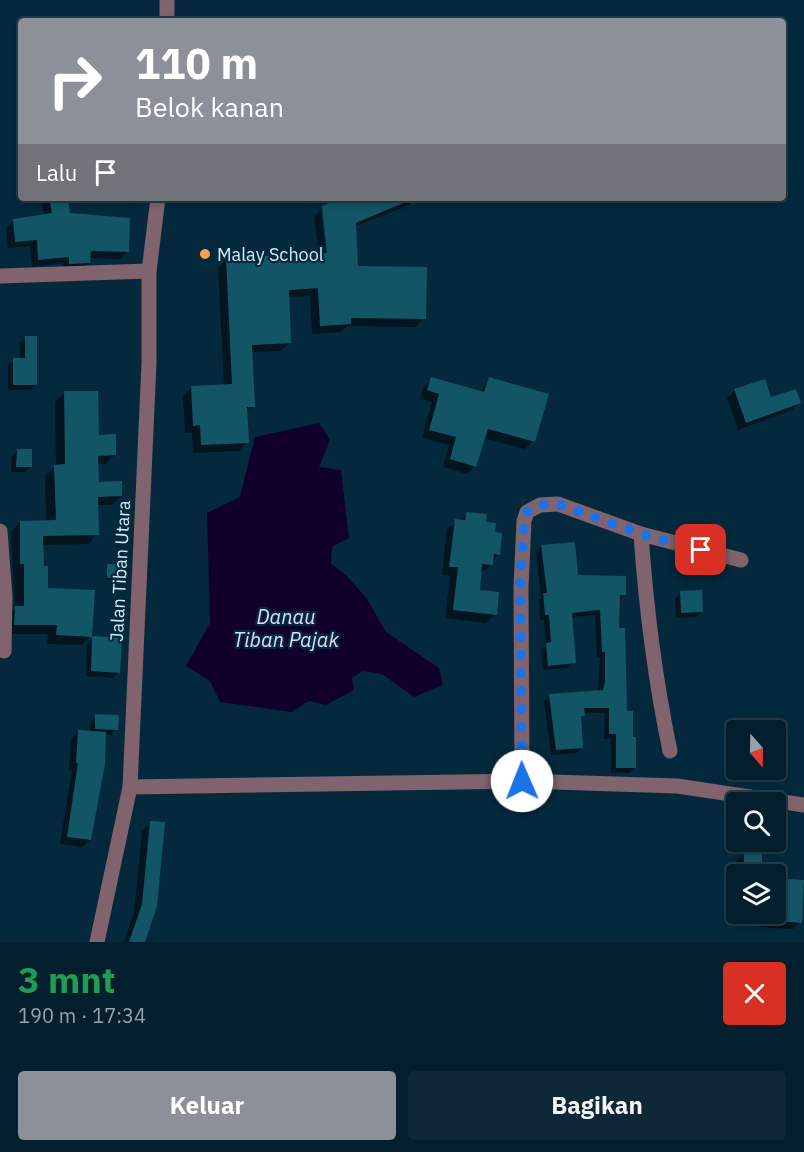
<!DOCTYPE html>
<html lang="id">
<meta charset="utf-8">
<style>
body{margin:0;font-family:"IBM Plex Sans",sans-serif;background:#0d2736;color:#f1f3f6;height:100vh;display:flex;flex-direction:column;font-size:22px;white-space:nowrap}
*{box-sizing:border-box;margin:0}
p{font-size:20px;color:#97a2aa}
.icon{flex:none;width:33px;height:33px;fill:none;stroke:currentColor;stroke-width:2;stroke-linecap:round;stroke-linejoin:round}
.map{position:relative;height:942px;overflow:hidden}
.panel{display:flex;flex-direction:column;background:#031f2e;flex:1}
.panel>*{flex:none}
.banner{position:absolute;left:18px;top:18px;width:768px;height:183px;border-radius:6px;box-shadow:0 3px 9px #0003,0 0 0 2px #243d4a;background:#8c9099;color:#fff;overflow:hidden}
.needle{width:39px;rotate:160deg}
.tools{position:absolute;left:726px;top:720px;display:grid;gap:12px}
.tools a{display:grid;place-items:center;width:60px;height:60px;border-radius:6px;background:#031f2e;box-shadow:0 3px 9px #0003,0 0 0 2px #243d4a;font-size:30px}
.pin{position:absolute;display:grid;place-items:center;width:51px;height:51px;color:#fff;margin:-26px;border-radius:12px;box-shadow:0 3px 9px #0006}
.me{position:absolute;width:66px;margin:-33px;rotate:359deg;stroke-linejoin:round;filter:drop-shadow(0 0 4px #0008)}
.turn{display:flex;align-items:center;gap:21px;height:126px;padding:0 18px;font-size:27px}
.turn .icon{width:78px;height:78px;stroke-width:2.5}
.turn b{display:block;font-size:42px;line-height:51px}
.then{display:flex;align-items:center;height:57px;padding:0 18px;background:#0003;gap:12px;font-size:22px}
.round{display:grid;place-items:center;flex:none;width:63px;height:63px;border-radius:6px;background:#0d2736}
.head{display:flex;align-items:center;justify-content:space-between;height:102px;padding:0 18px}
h1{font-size:36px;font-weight:700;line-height:45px;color:#1e9e55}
.action{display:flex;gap:12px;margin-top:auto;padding:12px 18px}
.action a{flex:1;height:69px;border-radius:6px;background:#8c9099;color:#fff;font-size:24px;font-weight:700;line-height:69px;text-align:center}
.action a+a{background:#0d2736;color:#f1f3f6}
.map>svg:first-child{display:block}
.water{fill:#110029}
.shadow{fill:#0007;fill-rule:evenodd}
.building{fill:#125666}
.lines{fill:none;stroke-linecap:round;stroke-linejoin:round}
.minor{stroke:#80636d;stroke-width:15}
.tertiary{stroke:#80636d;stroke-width:15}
.route{stroke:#1a73e8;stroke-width:10;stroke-dasharray:0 18}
.poi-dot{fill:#fb9e51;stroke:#04293d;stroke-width:2}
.labels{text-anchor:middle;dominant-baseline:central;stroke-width:4.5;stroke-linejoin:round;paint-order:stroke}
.poi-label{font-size:18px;fill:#d3ecfc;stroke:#04293d;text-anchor:start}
.street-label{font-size:18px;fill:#d3ecfc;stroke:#04293d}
.water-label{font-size:20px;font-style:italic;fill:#e1d8fa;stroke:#04293d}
</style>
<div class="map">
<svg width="804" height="942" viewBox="0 0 804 942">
<rect width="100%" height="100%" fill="#04293d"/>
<path class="water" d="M319,423L330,440L319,467L341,470L349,538L332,547L331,564L346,575L367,599L386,632L439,668L443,685L414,697L382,674L363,671L352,678L354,690L326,705L309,701L291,712L220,702L210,681L186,666L210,623L207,513L240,497L255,437Z"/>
<path class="shadow" d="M46,198H66L69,215L128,251L120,259L89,258V263L81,270H63V263L32,267L30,246L8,248L6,228L14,221L44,216L42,203Z
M346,198H416L409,205L354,227L356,268L424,318L416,327L347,326L341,332L312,334L310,296L288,297L290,342L281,351L251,352L254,406L246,414L247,442L239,451L193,453L192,433H185L183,396L191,388L224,386L218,268L227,260L319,255L314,216L323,208ZM321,210H324L330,260L327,261Z
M26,337L36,385L30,390H8V365L14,359H20V343Z
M432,379L480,392L489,379L533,441L525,449L483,438L475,466L467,474L443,467L449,445L422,438L432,402L420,398L424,387Z
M735,390L770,399L800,402L792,410L738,430L727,398Z
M64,393L115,455L105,464H97V483L121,496L112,505H97V534L88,544L42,545L46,589L91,636L81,645L47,644L48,634H5L6,617L15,608L11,532L20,522H46L45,475L56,466L55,402Z
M17,451L31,467L25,472H11L12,456Z
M467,514L485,523L494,534L498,554L491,565L480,573L478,592L495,614L486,623L445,618L450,576L442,575L447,529Z
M542,546L577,576L624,595L618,601V630L625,712L634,768L629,773H611V739H604L605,713H583L579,719L581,748L576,753L551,755L544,701L550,695L598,692L600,657H597L595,615L571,617L574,662L568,668L543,670L541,650L546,645L544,620H540L539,600L541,598L536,552Z
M108,566L124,578L106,580Z
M681,592L702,611L696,617L676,618L675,598Z
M93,638L119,672L113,678L86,676L87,644Z
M96,716L116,729L111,735L104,734L90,840L82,847L60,844L72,770H69L71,739L78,732H90V722Z
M150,823L144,942H124L134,913L142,831Z
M745,853H761V874H737V860Z
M776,880L804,882L801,922L793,929L759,927L760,914H776Z"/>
<path class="building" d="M49,198H68L70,213L130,218L129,252L91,251L90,263L69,264V257L38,260L37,240L15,242L13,219L52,213Z
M342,198H415L356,223L358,266L427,267L426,319L351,318V324L320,326L318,288L289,290L291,343L252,345L255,407H247L249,443L201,445L200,425L193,426L191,386L232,384L226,258L327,253L322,206Z
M25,336H37V385H13V358H25Z
M431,377L484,392L489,377L549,394L535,442L488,429L476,467L450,459L456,437L429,430L439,394L427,390Z
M765,379L771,397L796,389L801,403L746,423L734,389Z
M64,391H98L99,435L116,434V455L98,456L99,482L122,481V496L98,497L99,535L43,536L44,566H48V588L95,590L92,637L56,635L57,625H14L15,606H24V564H20V521L56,520L54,465L65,464Z
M17,449H32V467H16Z
M466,512L487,514L486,522L496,523L495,532L502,533L500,555L494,554L493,565L482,564L480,590L499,592L497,615L453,610L458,567H449L455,519L465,520Z
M575,542L578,575L626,576V595H620L619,628H625L627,711H633V737H636V768H616V734H609V708H584L585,716H581L583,748L556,750L549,694L603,690L605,681V652H602L600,610L572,613L576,663L548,666L546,643L551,642L549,615H545L543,593H547L541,545Z
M107,564H125V578H107Z
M702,590L703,612L681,613L680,591Z
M92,636L122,638L120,673L91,671Z
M95,714L119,715L118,730L95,729Z
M78,730L106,732L105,764L91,840L67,837L78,763H76Z
M150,821L165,822L157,906L145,942H129L142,904Z
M744,851H762V874H744Z
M776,878L804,880L802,923L776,921Z"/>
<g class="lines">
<path class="minor" d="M0,276L149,271
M0,531L5,597L4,651
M641,534C646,608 655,679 670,751
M522,781L521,587L524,521L527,512L540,505L558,504L641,534L741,560
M130,787L522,781L677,786L804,805"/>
<path class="tertiary" d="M167,0V21
M97,942L130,787L149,363V271L158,198"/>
</g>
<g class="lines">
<path class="route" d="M522,781L520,587L524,521L527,512L540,505L558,504L641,534L701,550"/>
</g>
<circle class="poi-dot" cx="205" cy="254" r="6"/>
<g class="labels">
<g class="poi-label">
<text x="217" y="254">Malay School</text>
</g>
<g class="street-label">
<text transform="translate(120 571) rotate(-87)">Jalan Tiban Utara</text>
</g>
<g class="water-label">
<text x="286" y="616">Danau<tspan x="286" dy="23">Tiban Pajak</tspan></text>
</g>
</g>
</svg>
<div class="tools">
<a><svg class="needle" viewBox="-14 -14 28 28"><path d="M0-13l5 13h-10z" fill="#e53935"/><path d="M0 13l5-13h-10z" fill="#97a2aa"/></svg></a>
<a><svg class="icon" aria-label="search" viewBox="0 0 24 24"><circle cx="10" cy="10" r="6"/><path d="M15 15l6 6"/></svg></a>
<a><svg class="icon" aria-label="layers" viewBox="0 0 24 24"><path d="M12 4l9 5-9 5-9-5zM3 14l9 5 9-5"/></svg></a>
</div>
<div class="pin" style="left:701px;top:550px;background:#d93025"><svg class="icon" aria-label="arrive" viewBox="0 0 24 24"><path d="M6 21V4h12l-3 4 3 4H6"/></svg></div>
<svg class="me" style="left:522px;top:781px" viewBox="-20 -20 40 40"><circle r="19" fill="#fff"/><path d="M0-13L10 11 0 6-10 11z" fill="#1a73e8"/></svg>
<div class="banner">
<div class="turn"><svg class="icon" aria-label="right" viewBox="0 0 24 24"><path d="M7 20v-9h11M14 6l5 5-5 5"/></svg><div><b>110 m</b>Belok kanan</div></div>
<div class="then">Lalu<svg class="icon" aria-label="arrive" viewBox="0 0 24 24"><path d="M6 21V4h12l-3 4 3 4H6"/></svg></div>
</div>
</div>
<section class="panel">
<div class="head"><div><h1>3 mnt</h1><p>190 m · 17:34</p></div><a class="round" style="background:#d93025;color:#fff"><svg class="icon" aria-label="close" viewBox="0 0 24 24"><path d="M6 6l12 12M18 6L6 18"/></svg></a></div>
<div class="action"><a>Keluar</a><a>Bagikan</a></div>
</section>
